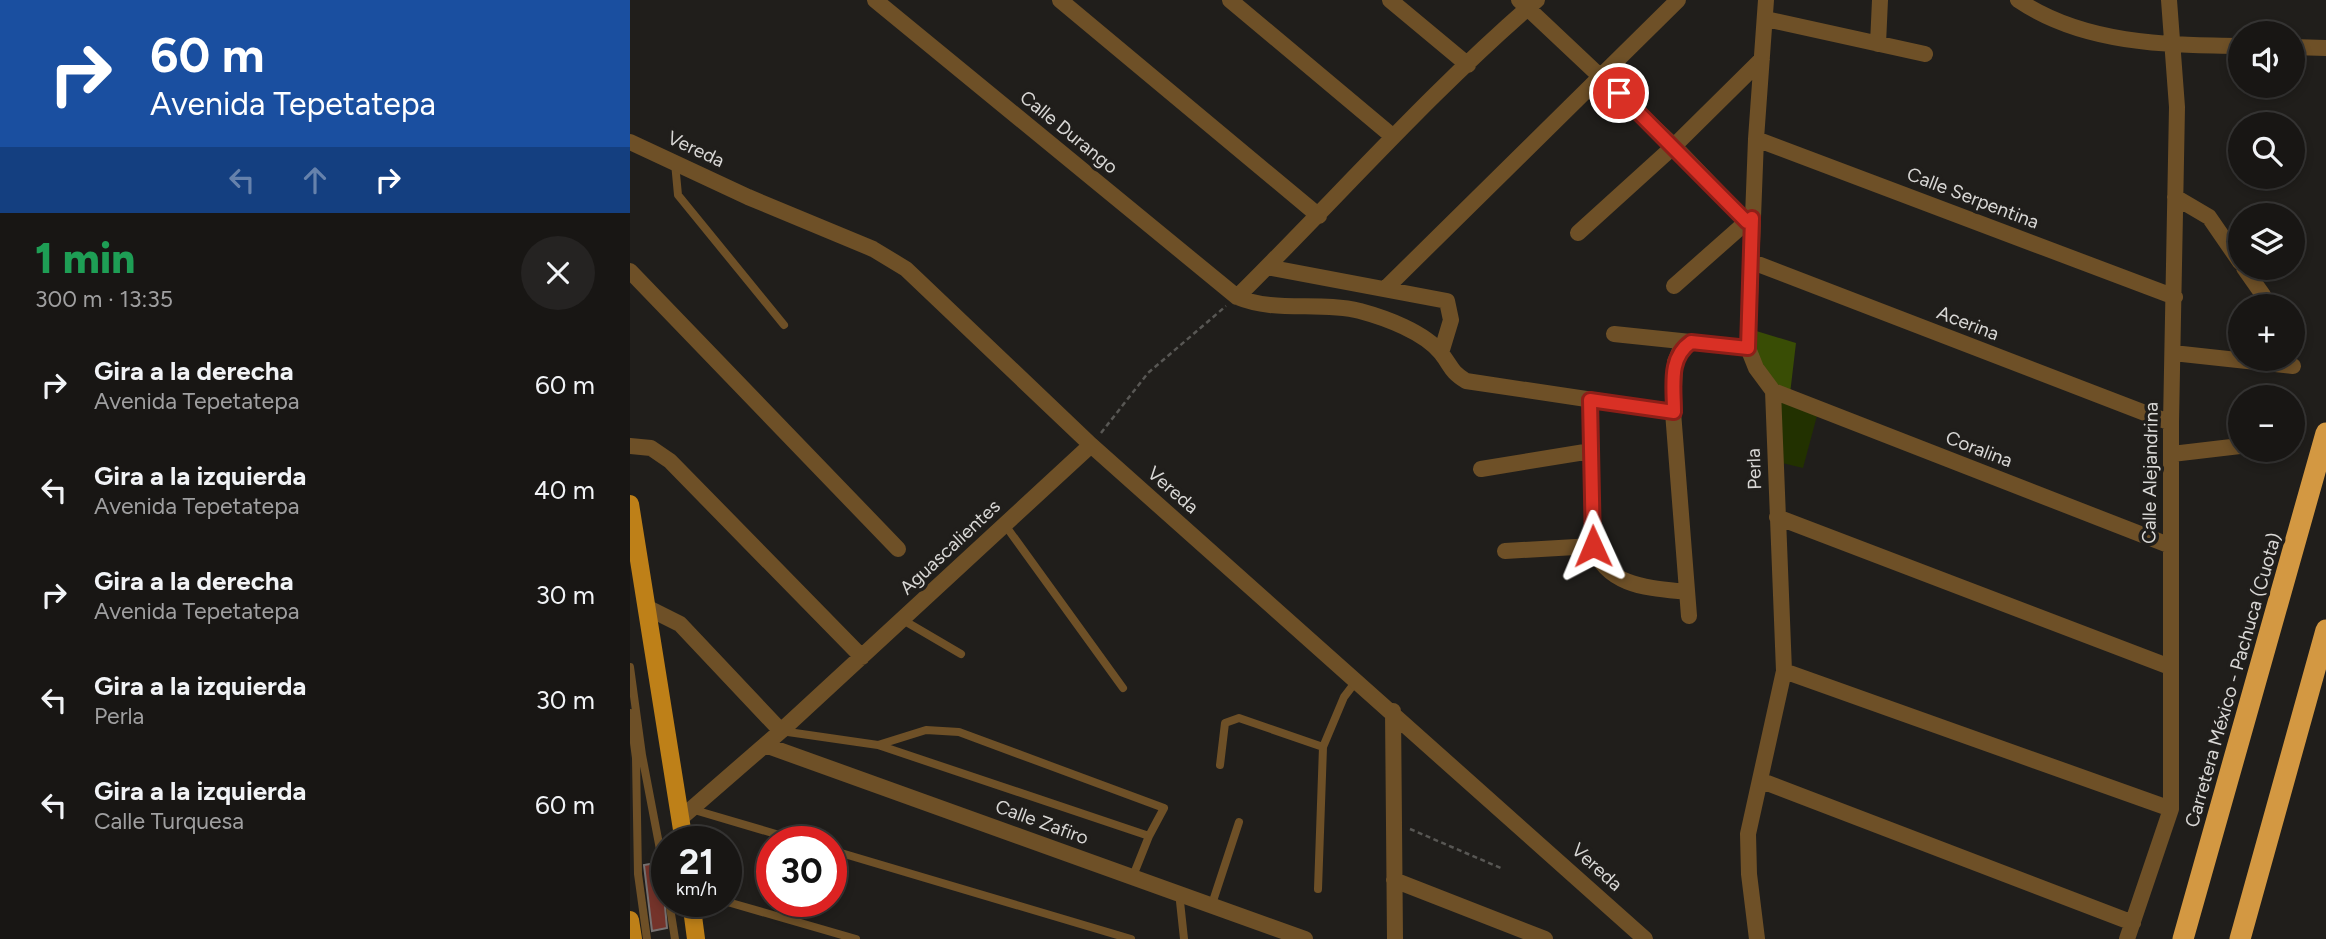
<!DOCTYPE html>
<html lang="es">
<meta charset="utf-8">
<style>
body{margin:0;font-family:Figtree,sans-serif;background:#252322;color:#f1f3f6;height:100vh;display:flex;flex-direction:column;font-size:26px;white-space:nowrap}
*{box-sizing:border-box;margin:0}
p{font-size:23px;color:#9f9fa0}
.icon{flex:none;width:38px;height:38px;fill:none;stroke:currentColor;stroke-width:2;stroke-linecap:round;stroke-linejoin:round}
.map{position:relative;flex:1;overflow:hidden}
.sheet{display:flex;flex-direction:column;background:#181614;width:630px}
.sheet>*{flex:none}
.banner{background:#1a4fa0;color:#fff;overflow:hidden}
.fabs{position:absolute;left:1598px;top:21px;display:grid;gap:14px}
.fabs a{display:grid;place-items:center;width:77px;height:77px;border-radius:50%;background:#181614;box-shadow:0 4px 10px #0003,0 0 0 2px #363534;font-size:35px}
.speed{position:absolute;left:21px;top:826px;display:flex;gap:14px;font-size:35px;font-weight:700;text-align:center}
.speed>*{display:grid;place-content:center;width:91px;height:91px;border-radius:50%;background:#181614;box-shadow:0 4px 10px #0003,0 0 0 2px #363534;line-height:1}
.speed small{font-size:18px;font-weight:400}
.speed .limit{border:10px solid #d22;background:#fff;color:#111}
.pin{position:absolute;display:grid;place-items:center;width:60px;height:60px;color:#fff;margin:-30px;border:4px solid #fff;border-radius:50%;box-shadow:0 2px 7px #0007}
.me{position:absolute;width:77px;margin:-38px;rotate:359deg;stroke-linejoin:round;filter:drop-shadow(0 0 5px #0008)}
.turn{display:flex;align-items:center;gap:24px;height:147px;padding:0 35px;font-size:32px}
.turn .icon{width:91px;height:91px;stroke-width:2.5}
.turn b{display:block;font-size:49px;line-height:60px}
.lanes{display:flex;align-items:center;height:66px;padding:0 35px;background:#0003;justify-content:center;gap:35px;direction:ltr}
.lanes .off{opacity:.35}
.round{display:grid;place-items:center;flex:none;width:74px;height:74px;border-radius:37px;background:#252322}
.summary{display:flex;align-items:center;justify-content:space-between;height:119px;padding:0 35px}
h1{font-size:42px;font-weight:800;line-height:52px;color:#1e9e55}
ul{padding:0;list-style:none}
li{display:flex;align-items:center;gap:21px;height:105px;padding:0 35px}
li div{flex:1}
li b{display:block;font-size:26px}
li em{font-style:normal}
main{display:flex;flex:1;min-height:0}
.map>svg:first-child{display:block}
.green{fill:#223100}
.forest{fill:#394d05}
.building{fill:#74332a;stroke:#777271;stroke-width:2}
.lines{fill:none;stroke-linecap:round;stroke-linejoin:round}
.path{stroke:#585754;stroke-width:2.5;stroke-dasharray:5 3.5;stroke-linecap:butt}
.lane{stroke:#6e5027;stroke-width:8}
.street{stroke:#6e5027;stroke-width:16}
.primary{stroke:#be8018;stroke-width:18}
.highway{stroke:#d39842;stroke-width:21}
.route-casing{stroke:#8d1f18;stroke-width:18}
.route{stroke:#d93025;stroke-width:12}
.labels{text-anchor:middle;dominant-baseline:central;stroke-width:7;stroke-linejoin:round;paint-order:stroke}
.street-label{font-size:19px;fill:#d8d7d5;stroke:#201e1b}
</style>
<main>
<section class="sheet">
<div class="banner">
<div class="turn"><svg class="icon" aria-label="right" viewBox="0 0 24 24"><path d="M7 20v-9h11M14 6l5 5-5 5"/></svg><div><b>60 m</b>Avenida Tepetatepa</div></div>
<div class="lanes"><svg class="icon off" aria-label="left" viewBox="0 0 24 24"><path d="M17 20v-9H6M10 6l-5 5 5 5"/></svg><svg class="icon off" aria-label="ahead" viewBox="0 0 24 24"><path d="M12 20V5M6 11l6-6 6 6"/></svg><svg class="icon" aria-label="right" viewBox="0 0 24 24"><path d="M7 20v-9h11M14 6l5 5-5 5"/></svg></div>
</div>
<div class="summary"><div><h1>1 min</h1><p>300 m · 13:35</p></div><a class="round"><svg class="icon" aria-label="close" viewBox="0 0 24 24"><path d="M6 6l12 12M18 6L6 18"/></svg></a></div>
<ul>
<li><svg class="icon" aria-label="right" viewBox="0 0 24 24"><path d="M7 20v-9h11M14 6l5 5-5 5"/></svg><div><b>Gira a la derecha</b><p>Avenida Tepetatepa</p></div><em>60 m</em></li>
<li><svg class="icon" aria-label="left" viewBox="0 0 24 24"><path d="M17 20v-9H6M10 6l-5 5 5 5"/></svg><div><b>Gira a la izquierda</b><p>Avenida Tepetatepa</p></div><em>40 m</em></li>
<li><svg class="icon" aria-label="right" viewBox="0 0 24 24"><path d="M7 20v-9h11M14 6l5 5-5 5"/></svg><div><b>Gira a la derecha</b><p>Avenida Tepetatepa</p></div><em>30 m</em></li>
<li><svg class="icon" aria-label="left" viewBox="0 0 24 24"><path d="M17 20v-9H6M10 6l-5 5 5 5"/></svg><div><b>Gira a la izquierda</b><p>Perla</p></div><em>30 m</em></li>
<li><svg class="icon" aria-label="left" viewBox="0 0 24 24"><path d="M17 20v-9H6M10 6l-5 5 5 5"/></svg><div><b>Gira a la izquierda</b><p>Calle Turquesa</p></div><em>60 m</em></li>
</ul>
</section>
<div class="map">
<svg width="1696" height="939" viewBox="0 0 1696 939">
<rect width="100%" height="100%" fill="#201e1b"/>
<path class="green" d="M1146,395L1188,412L1173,468L1148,462Z"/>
<path class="forest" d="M1123,330L1166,343L1160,394C1128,379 1127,362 1123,330Z"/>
<path class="building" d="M26,863L34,896L37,928L22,931L14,865Z"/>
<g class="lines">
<path class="path" d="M471,433L518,373L596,306
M780,829L873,869"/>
<path class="lane" d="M45,163L48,195L154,325
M375,525L493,688
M273,620L331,654
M0,667L12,755L37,886
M0,713L6,758L8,874L17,939
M151,731L248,745L519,836L503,876
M248,745L296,730L329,732L534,808L519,836
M590,765L595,723L609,718L693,747
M61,809L173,842
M201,850L501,939
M688,889L693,747L714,697L727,680
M549,892L554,939
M39,901L45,939
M94,901L226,939
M582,904L609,822"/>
<path class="street" d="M245,0L607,297C645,313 689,301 730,311C756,318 794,332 811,353C822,367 820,371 836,381L1043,412
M430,0L689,216
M600,0L761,135
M760,0L838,65
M889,0L1044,146L1117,222
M1388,0C1453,44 1535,45 1610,46
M1136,19L1295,54
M1248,44L1250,0
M1662,47L1696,48
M1126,139L1545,297
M0,142L118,197L243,249L276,269L461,445L1015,939
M1545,197L1579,217L1610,262
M948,233L1044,146L1132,59
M1120,261L1541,423
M637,267L817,301L821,320L811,353
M1614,268L1633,295
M0,271L268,549
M1044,286L1122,217
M755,289L1048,0
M607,297C707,198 800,92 907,0
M984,334L1118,348
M1543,353L1663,366
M1143,391L1541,546
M960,400L963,546C977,587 1019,588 1057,592
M0,446L21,448L40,461L232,657
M1542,454L1610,446
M851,469L961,451
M1147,517L1540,667
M875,551L963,546
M18,608L50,624L151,731
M1059,616L1043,412L1045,362L1050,350L1061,342
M1154,671L1541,809
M763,711L765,939
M135,745L675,939
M1132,781L1503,923
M51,818L151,731L461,445
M764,880L915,939
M1127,939L1119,874L1118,834L1154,671L1143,391L1126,368L1118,348L1126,139L1136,0
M1497,939L1541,809V423L1547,107L1539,0"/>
<path class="primary" d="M0,504L54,842
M61,901L66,939
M0,920L3,939"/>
<path class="highway" d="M1553,939L1696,433
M1610,939L1696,630"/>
</g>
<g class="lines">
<g class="route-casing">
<path id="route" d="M963,546L960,400L1044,412C1044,386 1038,358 1061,342L1118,348L1122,218L1117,222L989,93"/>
</g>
<use href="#route" class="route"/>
</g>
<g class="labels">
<g class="street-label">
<text transform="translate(439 132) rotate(39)">Calle Durango</text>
<text transform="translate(66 149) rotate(25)">Vereda</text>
<text transform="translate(1343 198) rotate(21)">Calle Serpentina</text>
<text transform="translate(1338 323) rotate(21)">Acerina</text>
<text transform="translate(1349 449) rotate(21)">Coralina</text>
<text transform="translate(1124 469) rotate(-92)">Perla</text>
<text transform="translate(1520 473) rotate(-89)">Calle Alejandrina</text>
<text transform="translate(543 490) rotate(41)">Vereda</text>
<text transform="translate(320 547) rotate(-43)">Aguascalientes</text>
<text transform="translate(1603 680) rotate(-74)">Carretera México - Pachuca (Cuota)</text>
<text transform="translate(412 822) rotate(20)">Calle Zafiro</text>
<text transform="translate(967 867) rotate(42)">Vereda</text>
</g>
</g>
</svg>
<div class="fabs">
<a><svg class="icon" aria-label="sound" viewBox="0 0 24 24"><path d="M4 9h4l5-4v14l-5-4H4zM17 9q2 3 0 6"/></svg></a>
<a><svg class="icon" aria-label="search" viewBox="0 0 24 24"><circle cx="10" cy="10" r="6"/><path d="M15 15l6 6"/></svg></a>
<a><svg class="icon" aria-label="layers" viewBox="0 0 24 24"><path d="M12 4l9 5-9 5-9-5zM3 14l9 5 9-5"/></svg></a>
<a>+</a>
<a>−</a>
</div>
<div class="speed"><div>21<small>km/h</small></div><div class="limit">30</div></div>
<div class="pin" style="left:989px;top:93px;background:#d93025"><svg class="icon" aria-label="arrive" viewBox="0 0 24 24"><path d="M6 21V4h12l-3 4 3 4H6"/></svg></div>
<svg class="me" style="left:963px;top:546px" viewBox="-20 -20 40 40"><path d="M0-17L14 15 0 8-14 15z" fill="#d93025" stroke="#fff" stroke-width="4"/></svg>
</div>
</main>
